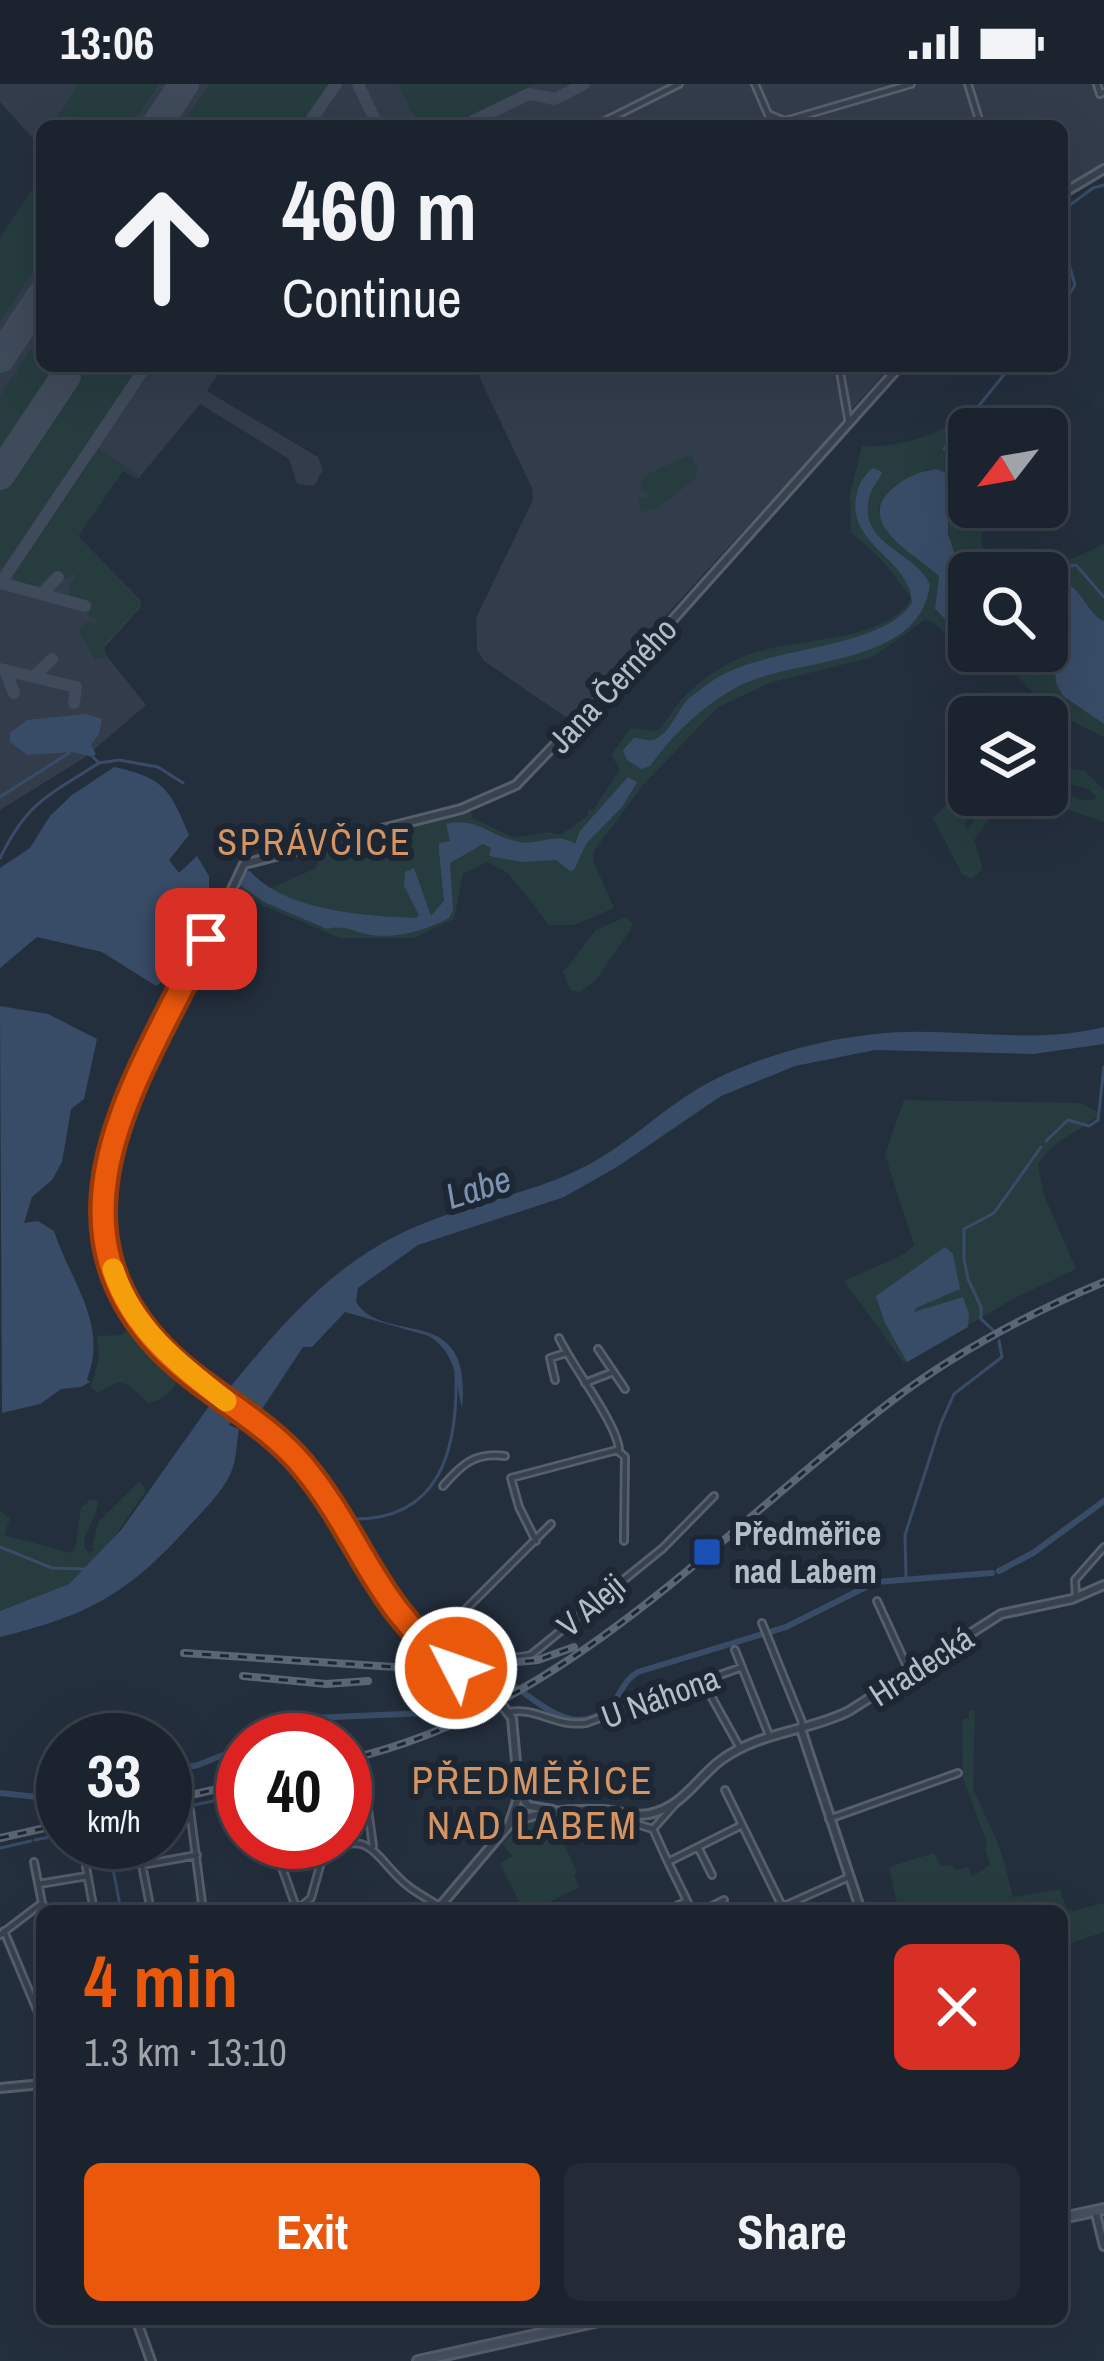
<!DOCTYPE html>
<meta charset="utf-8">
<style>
body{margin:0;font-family:"Archivo Narrow",sans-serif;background:#242b36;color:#f1f3f6;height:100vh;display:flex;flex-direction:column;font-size:45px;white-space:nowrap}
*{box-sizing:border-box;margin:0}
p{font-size:39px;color:#a0a4aa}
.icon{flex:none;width:66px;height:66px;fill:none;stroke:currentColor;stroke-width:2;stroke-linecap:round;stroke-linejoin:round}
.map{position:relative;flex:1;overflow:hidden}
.drawer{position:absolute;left:36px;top:1821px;width:1032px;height:420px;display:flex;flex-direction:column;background:#1b232e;border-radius:18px;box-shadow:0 12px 48px #0002,0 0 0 3px #39404a}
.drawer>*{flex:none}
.top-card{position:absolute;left:36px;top:36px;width:1032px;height:252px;border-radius:18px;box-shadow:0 12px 48px #0002,0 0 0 3px #39404a;background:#1b232e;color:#f1f3f6;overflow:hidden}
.needle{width:78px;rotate:239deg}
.tools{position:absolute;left:948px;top:324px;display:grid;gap:24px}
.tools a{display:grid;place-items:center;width:120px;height:120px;border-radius:18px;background:#1b232e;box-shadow:0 12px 48px #0002,0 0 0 3px #39404a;font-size:60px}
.speed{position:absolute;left:36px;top:1629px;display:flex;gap:24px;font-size:60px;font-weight:700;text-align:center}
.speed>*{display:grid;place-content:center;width:156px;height:156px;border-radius:50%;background:#1b232e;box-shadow:0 12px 48px #0002,0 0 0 3px #39404a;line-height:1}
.speed small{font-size:30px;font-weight:400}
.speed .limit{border:18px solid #d22;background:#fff;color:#111}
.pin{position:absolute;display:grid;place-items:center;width:102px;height:102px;color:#fff;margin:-51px;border-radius:24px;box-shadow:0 6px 18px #0006}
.me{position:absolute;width:132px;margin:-66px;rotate:311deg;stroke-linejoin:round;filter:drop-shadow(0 0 9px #0008)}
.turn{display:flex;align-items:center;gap:42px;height:252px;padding:0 48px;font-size:54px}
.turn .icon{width:156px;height:156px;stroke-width:2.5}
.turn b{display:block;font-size:84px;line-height:102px}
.round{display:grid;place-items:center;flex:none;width:126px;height:126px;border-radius:18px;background:#242b36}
.head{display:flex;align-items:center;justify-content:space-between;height:204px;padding:0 48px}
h1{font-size:72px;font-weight:700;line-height:90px;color:#ea580c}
.action{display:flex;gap:24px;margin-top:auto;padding:24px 48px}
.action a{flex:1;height:138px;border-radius:18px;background:#ea580c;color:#fff;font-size:48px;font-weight:700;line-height:138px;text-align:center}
.action a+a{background:#242b36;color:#f1f3f6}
.status{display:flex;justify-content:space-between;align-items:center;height:84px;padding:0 60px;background:#1b232e;direction:ltr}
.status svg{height:33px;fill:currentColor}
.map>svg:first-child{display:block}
.airport{fill:#323c4b}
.green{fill:#263c3f;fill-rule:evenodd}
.water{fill:#394c67}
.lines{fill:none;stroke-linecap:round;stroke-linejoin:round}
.stream{stroke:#394c67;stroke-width:3}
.canal{stroke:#394c67;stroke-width:6}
.taxiway{stroke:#3f4a5a;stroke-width:12}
.runway{stroke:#3f4a5a;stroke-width:30}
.minor-casing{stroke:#565f6c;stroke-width:10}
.tertiary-casing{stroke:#565f6c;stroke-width:12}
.secondary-casing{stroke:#565f6c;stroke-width:14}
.minor{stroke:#38414e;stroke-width:4.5}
.tertiary{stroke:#38414e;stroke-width:6}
.secondary{stroke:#465061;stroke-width:8}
.rail-casing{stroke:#5a6575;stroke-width:8}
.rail{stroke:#1d2633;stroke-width:3;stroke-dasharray:9;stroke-linecap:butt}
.route-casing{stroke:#983908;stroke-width:30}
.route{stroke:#ea580c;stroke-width:21}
.slow{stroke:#f59e0b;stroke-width:21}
.transit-dot{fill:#1a4fb4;stroke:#1d2633;stroke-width:4.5}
.labels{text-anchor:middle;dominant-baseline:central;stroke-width:12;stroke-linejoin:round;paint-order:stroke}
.street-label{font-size:33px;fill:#b4bcc9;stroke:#1d2633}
.poi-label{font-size:33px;font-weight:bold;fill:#b4bcc9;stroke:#1d2633;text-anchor:start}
.neighbourhood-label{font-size:36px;letter-spacing:3px;fill:#d59563;stroke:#1d2633}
.water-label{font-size:36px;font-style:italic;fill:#7c92b1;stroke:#1d2633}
.quarter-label{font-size:39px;letter-spacing:3px;fill:#d59563;stroke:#1d2633}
</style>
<div class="status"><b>13:06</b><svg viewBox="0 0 49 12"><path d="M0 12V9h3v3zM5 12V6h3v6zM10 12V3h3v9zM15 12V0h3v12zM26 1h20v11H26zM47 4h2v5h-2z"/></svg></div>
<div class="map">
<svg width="1104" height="2277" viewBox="0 0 1104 2277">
<rect width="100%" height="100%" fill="#242f3e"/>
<path class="airport" d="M0,0H1104V80L1062,107V42H42V64L0,18Z
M42,95V282H224L207,307L318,373L323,386L314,402L297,400L289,375L200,320L138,395L123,387L78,452L141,517L140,524L102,566L146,621L84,674L0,726V158Z
M474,282H891L849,328L842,330L843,338L570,636L484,577L477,566L476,534L533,416L532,404Z"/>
<path class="green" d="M79,0H159L131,42H51Z
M209,0H328L300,42H181Z
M398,0H534L449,42H419Z
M42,91V175L0,237V154Z
M42,249V282H140L0,486V312Z
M952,339L953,359L969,367V423H986L981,459L997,488L969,489V543L950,554L931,537L924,536L873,573L769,599L717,624L643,701L594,767L593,776L614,824L574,841H549L508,789L487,778L463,790L454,835L414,854H340L262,821L246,810H238L244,791L269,805L316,784L320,765L470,726L473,734L514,754L549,748L560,751L588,732V726L594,725L620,685L611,671L631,644L657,647C669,636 674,622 686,611C700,597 721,582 740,574C784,553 887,561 911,514L881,475L851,448L850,411L862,362C884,365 933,354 952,339ZM936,385L947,407L949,455L966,505L949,535L936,528L939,492L887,449L878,425L926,386Z
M97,363L138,391V395L123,387L78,452L142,520L104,560L106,573L95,576L79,546L85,538L96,541L97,534L88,532L91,519L69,511V502L76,493L73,489L66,495L55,486L36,503L21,501L12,492Z
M690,371L697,384L695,395L658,423L640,428L639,414H648V408L641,406L643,392Z
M1104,460V537L1063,506V529L1052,549L1056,599L1063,612L1104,640V653C1056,631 1028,609 997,567H1047V489H1041Z
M1067,684L1085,687L1104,706V738L1045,718H1027L990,735L974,756L983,784L972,795L962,790L933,734L955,713L969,707V711H989L967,728L966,748C986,716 1011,711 1047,711V705L1087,717L1097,714L1089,705L1047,694V685Z
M626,833L632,839L631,845L595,897L580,908L571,907L563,888L596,846Z
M904,1016L1081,1019L1100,1030C1076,1051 1055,1053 1038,1081L1044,1111L1076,1185L1013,1215L904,1279L844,1197L904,1170L914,1161L885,1071Z
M129,1244L135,1245L179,1289C179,1303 162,1318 148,1319L129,1301L117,1298L98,1309L91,1303L99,1274L97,1252L121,1251Z
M140,1397L146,1407L107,1463L69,1500L0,1527V1426L10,1435L4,1451L71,1469L76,1461L81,1424L90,1416H98C98,1434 84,1444 84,1463L89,1469L95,1466L92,1462L99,1437Z
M969,1626L975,1627L973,1705L1000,1764L1013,1813L1060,1805L1066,1824L1072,1827L1104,1819V1848L1062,1862V1827H899L889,1783L934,1769L941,1782L951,1781L956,1787L967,1783L973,1792L990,1781L985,1764L987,1759L963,1694L962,1635L969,1634Z
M552,1734L577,1788L574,1791L579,1803L533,1827H524L500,1780L512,1772L502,1759L525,1737Z"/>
<path class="water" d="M873,384L882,388C879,397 871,404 869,414C858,461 915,467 930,500C921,583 795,573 739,602C703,621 674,649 650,682L641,685L627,676L623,666L634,654C640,654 646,657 652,656C668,653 678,626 688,615C695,609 703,604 711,598C761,561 884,567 912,518C909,473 844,460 857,409C860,397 864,392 873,384Z
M936,385L949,390L948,450L966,505L946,536L935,525L939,492C917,471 853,440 892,405C904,394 920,387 936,385Z
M1065,498C1084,508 1086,528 1104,537V640L1063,612L1056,599L1052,549L1063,529Z
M85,630L102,635L99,650L91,661L96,670L92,673L73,668L27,671L10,658V649L27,636Z
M114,683C164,694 170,705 189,751L169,776L179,789L197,772L209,792V814L171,892L156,902L102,868L37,853L0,884V784L30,764L50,732L72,711Z
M628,693L637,698L622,723L586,760L574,786L570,787L556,776L523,778L493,773L489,771L491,764L483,760L450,779L453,826L449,834C424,847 394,856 365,850C351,846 342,841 327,845L264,818L237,799L243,789L250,787C285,827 365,832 416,834L419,831L404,802L405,788L414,784L431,832L444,817L439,767V759L450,757L446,740C479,733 488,752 519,758C540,762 555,747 575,760L580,747Z
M0,922L48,930L97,955L84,1015L71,1025L62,1078L52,1096L32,1113L24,1139L38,1137L54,1147C70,1197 109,1240 87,1295L90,1298L81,1303L61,1305L40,1320L2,1329Z
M1104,943V960L1033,970L875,966L795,982L721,1012L617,1083L564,1113L418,1161L358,1204L356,1218C386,1264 473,1215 462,1324C455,1294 457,1270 429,1252L345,1228L312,1263H303L262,1325L258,1323L248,1337L238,1330L229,1341L239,1345C236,1361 237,1376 230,1391C221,1409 203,1427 189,1442C128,1510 89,1531 0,1553V1527L69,1500L122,1445L212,1318L221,1323L234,1305L231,1302C284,1238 331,1182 408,1146C466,1119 531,1111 588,1081C626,1061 657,1030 694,1007C744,977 809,958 867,951C946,940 1026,963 1104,943Z
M945,1163L953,1170L960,1205L916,1224L914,1228L963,1213L969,1230L968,1243L907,1278L884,1237L876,1212Z"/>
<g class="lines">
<path class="stream" d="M1062,127L1093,104L1104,101
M1062,155L1075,201L1062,222
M944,365L1011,282
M1047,496L1061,484L1076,481L1104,513
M93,673L99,679L119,676L158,683L183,699
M0,713L69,669
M0,774C28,717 48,712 99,679
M1046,1057L1068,1036L1089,1042L1098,1036L1104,983
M994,1247L981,1235V1223L968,1195L964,1175V1145L994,1129L1041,1063
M347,1435C440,1439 458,1367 456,1289
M0,1463L52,1484L84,1485
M906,1493L905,1451L941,1339L954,1310L1002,1273L999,1257
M299,1656L301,1636
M165,1727L228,1714L232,1709L228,1693L231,1682L243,1680
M35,1756L63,1750
M108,1758L121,1827
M0,1764L31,1757"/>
<path class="canal" d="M999,1487L1033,1469L1104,1417
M257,1656L311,1634L426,1629L470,1600L499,1593C531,1608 570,1659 608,1624C621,1613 622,1597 638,1588L786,1543L876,1498L992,1489
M165,1688L198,1681L243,1663
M0,1709L47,1714L63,1711"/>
<path class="taxiway" d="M358,0L378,42
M307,42L336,0
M463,42L529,10L555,15L584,0
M1,499L85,522
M0,500L146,282
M42,510L58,493
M0,585L76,603L74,619
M5,586L14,609
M33,593L52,575"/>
<path class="runway" d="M156,42L184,0
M0,274L42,211
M0,391L66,292"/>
<g class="minor-casing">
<path id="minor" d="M755,0L768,30L785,37L911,0
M968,0L981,42
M1097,0L1100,10L1104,8
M768,30L772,42
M595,42L679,0
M839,282L849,340
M559,1254C572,1282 618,1341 619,1366
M598,1265L625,1305
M555,1296L550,1274L566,1269
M585,1299L613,1288
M443,1402C462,1380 475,1368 505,1372
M536,1457L519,1423L511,1394L617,1366L625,1373L624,1457
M1076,1513L1075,1496L1104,1463
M877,1517L910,1589
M762,1539L802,1638L801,1645
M428,1563L551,1440
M735,1566L769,1651
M446,1577C475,1572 504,1578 531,1571L663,1464L714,1412
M702,1596L740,1664
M509,1628C538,1623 553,1643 586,1639L742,1583
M362,1682L373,1762
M228,1696L233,1695L236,1706
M725,1706L782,1822
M190,1726L203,1827
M593,1727L653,1745
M829,1735L958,1689
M273,1758L297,1826
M698,1763L712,1791
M34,1778L42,1819
M668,1778L653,1745L676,1719
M86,1783L94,1827
M39,1800L87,1792
M151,1827L142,1781L197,1771
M296,1827L311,1814L322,1775C368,1736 377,1778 408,1802C418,1810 430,1816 441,1823
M666,1827L687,1817
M692,1827L668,1778L742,1741
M702,1827L724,1816
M773,1827L849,1793
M4,1847L42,1938
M0,1851L42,1819L47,1827"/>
</g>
<g class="tertiary-casing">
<path id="tertiary" d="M1062,110L1104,85
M801,1645L861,1827
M519,1711L529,1722L553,1726
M512,1739C538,1727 574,1725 603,1726C618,1727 633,1733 649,1730C683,1723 696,1695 721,1676C761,1647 807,1648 849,1627L1001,1530L1072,1515L1104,1501
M436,1827L509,1741L519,1711L512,1634L501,1620L428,1563L394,1525L296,1373L166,1269L144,1246L127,1219L106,1163L101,1114L113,1053L244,780L461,725L516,701L642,570L900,282
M0,2004L42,2000
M1095,2126L1104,2162
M136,2235L151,2277"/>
</g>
<g class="secondary-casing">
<path id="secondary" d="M1062,2134L1104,2125
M418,2277L608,2235"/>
</g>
<use href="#minor" class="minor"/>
<use href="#tertiary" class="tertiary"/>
<use href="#secondary" class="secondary"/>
<g class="rail-casing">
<path id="rail" d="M184,1569L440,1586L538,1576L574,1563
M243,1592L326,1600L368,1597
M345,1676C564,1627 717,1451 889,1319C953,1270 1030,1229 1104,1198
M165,1717L243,1699
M0,1754L63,1740"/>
</g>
<use href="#rail" class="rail"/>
</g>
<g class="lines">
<g class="route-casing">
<path id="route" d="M206,855C143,987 35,1134 162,1265C205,1309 264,1335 303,1382C362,1453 374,1524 456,1584"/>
</g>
<use href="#route" class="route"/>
<path class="slow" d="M113,1185C132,1244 178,1280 226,1317"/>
</g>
<rect class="transit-dot" x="692" y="1453" width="30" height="30" rx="6"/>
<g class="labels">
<g class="street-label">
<text transform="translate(612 601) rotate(-47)">Jana Černého</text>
<text transform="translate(591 1521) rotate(-40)">V Aleji</text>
<text transform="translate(921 1582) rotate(-33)">Hradecká</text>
<text transform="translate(660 1613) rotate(-20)">U Náhona</text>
</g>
<g class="poi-label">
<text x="734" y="1449">Předměřice<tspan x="734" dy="38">nad Labem</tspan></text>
</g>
<g class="neighbourhood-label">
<text x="315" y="758">SPRÁVČICE</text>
</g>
<g class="water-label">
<text transform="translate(478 1103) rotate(-18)">Labe</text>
</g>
<g class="quarter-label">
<text x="533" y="1696">PŘEDMĚŘICE<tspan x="533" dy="45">NAD LABEM</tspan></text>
</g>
</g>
</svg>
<div class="tools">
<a><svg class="needle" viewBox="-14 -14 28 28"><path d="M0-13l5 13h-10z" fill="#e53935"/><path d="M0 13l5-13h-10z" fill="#a0a4aa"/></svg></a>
<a><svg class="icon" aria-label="search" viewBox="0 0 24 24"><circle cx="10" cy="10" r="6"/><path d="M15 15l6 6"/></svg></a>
<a><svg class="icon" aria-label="layers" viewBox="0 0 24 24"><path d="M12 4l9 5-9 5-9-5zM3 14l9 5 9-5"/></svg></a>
</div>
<div class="speed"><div>33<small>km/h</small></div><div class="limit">40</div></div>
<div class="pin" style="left:206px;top:855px;background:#d93025"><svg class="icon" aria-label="arrive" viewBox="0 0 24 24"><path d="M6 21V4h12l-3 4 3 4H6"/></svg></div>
<svg class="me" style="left:456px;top:1584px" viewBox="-20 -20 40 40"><circle r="17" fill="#ea580c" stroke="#fff" stroke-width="3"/><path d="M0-11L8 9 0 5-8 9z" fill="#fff"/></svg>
<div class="top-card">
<div class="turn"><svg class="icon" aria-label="ahead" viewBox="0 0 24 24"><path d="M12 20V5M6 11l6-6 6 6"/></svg><div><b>460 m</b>Continue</div></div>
</div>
<section class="drawer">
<div class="head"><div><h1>4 min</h1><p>1.3 km · 13:10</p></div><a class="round" style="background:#d93025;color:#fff"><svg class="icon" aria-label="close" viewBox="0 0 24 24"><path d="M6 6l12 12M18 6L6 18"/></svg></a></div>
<div class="action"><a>Exit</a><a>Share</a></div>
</section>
</div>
